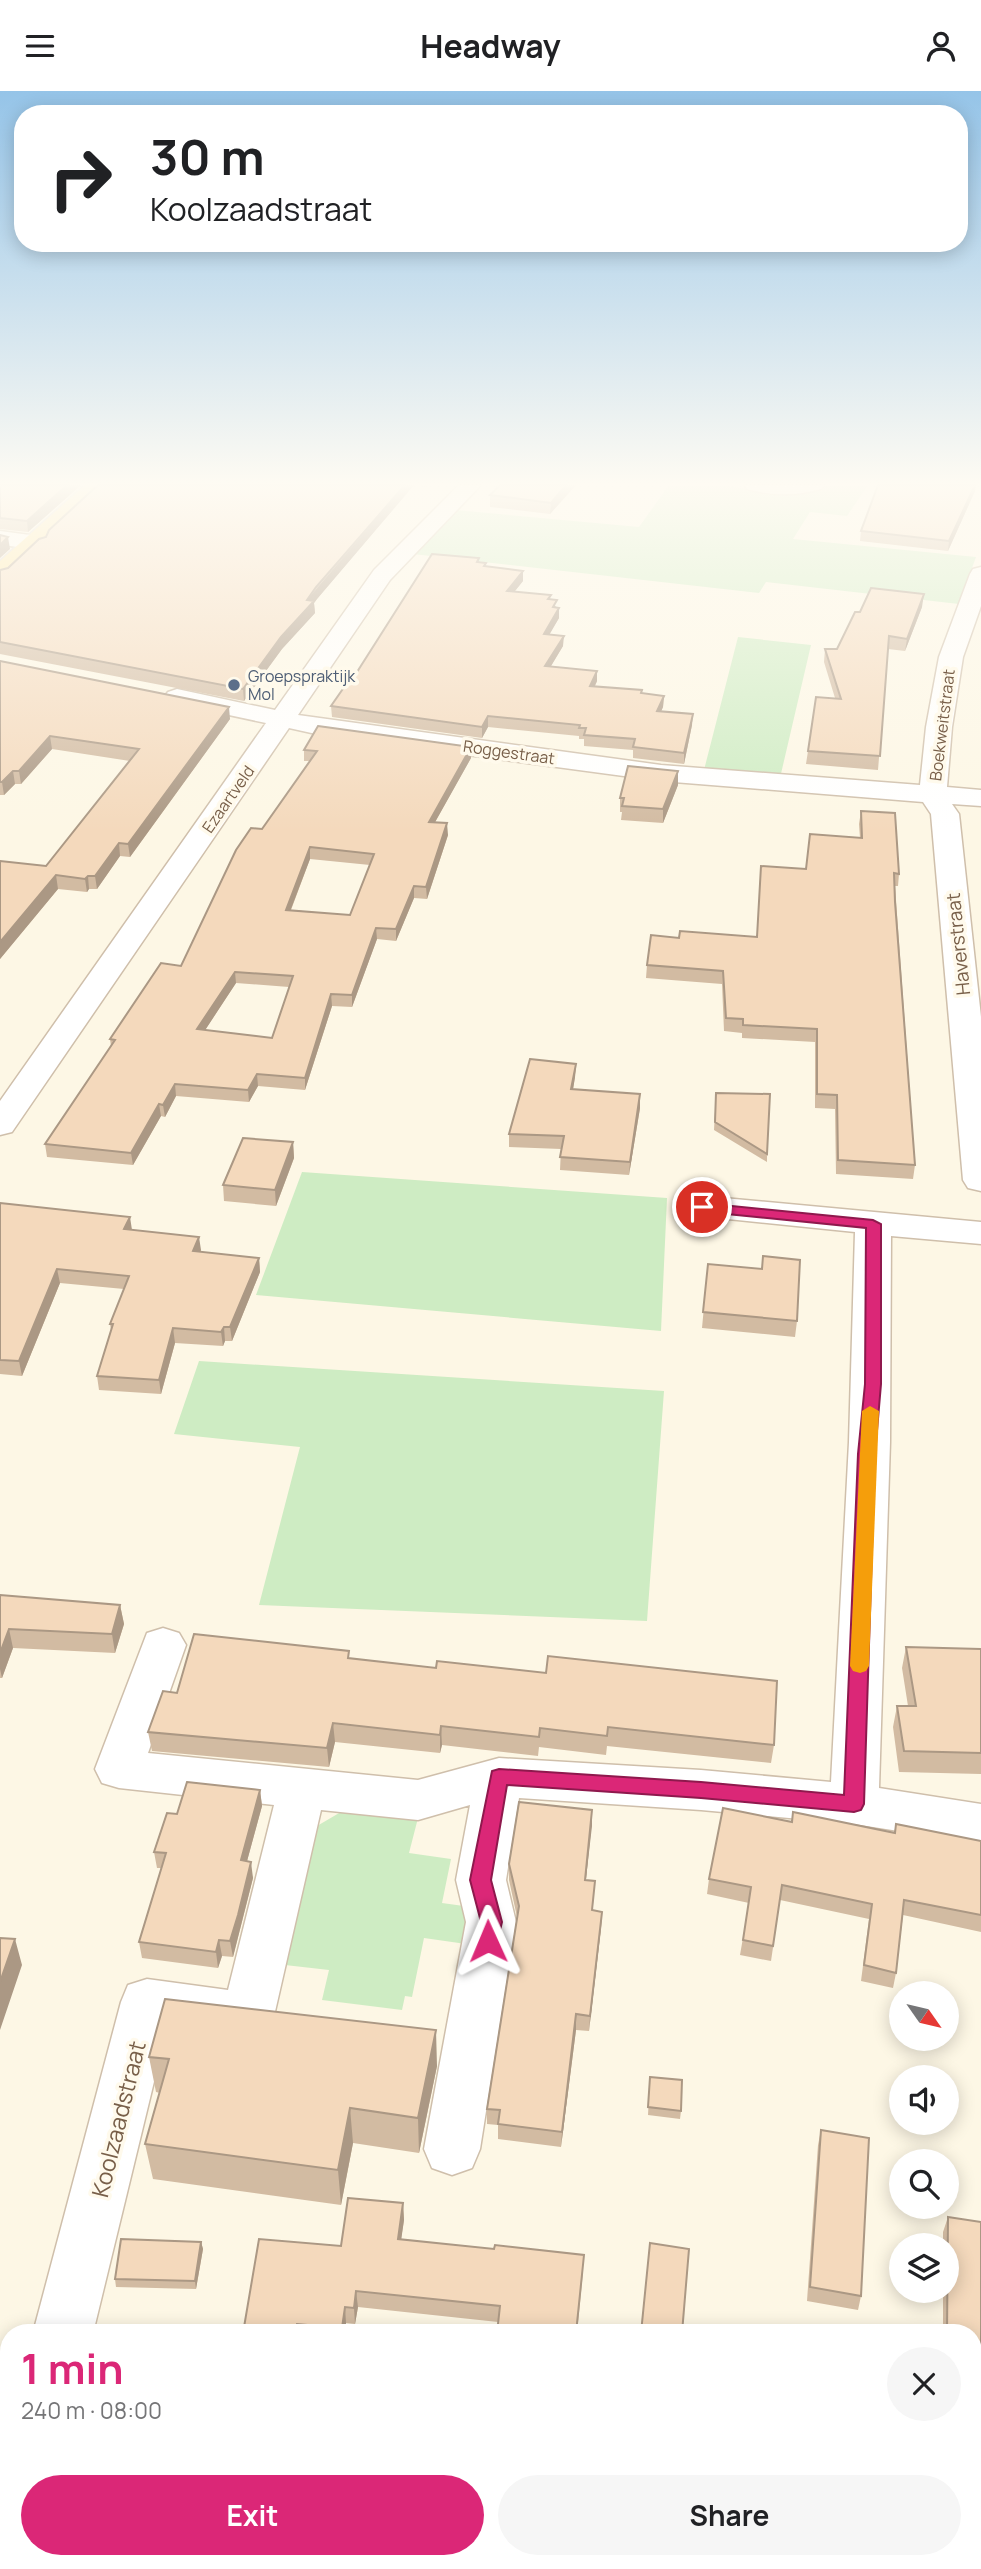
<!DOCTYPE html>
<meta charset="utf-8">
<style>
body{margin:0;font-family:Manrope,sans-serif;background:#f6f6f6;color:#202124;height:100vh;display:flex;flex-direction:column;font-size:26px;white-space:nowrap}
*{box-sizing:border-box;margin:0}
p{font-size:23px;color:#757577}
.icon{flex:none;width:38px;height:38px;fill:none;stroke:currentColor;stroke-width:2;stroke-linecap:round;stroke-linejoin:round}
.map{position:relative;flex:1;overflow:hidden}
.panel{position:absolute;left:0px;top:2233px;width:982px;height:245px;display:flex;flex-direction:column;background:#fff;border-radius:28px 28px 0 0;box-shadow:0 4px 18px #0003}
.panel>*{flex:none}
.guide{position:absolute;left:14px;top:14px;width:954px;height:147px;border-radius:28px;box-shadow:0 4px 18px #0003;background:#fff;color:#202124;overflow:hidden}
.needle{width:46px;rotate:124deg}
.fabs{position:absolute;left:889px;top:1890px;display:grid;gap:14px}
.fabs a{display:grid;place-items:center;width:70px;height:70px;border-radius:50%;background:#fff;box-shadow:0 4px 18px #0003;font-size:35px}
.pin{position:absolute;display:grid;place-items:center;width:60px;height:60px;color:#fff;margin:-30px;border:4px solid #fff;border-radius:50%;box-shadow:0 2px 7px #0007}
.me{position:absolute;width:77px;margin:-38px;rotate:359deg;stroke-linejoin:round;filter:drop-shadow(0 0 5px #0008)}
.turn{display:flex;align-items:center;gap:24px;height:147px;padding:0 21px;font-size:32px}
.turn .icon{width:91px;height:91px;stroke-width:2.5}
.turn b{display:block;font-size:49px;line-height:60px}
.round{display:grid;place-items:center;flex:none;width:74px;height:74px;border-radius:37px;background:#f6f6f6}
.head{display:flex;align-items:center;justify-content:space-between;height:119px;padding:0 21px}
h1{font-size:42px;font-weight:700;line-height:52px;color:#db2777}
.primary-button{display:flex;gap:14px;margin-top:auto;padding:14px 21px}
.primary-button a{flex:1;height:80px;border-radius:42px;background:#db2777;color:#fff;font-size:28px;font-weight:700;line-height:80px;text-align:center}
.primary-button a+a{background:#f6f6f6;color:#202124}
header{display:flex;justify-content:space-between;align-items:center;height:91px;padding:0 21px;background:#fff;font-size:32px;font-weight:700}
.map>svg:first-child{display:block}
.green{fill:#ceecc3}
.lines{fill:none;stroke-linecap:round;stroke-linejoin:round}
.minor-casing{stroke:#cfbfab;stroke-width:3}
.major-casing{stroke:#dcd5d0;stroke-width:3}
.minor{fill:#fff;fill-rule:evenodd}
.major{fill:#fee59b;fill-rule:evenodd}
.wall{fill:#d2bba2;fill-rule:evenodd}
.shaded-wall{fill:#ab9884}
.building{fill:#f4d9bc;stroke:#ab9884;stroke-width:2;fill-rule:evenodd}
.route{fill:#db2777;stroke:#8e194d;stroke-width:2}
.slow{fill:#f59e0b}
.service-dot{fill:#5c6f8a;stroke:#fffaec;stroke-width:2.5}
.labels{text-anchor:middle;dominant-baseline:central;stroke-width:7;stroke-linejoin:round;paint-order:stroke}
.far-service-label{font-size:16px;fill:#4e5e75;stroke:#fffaec;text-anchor:start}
.far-street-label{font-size:16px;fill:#785f49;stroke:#fffaec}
.street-label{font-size:19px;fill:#785f49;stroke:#fffaec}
.near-street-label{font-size:23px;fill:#785f49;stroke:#fffaec}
</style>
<header><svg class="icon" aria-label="menu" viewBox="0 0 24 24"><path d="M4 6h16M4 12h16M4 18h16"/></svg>Headway<svg class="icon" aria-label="person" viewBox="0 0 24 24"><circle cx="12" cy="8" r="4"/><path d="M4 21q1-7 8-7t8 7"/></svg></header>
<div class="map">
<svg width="981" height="2478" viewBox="0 0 981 2478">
<rect width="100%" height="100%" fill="#fdf7e5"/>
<path class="green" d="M669,394H712L793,401L827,394H868L847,425L810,421L793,448L976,466L959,513L766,491L759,502L413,463L455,419L639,436Z
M738,546L811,554L780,687L704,679Z
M302,1081L667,1107L661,1240L256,1204Z
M199,1270L664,1300L647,1530L259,1514L300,1356L174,1343Z
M346,1718L418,1727L409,1762L451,1768L442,1812L471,1816L466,1853L424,1847L412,1906L405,1905L402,1919L322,1909L329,1879L285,1874L317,1735Z"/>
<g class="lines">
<g class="minor-casing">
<path id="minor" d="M459,394H481L390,489L298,624L661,674L920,694L926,636L939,566L970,483L973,478L981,476V515L963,566L952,636L947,696L981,699V715L952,713L959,723L981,926V1100L968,1097L963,1089L931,723L923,711L661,690L325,645L289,637L12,1041L0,1044V1010L266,632L168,611L164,606L168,601L177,598L275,619L374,479Z
M744,394H824L821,398C796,405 772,405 747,398Z
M0,440L45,446L48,451L45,456L37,458L0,454Z
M702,1105L981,1131V1153L891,1145L890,1351L879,1697L981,1713V1753L854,1733L701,1719L519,1707L506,1789L516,1831L480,2058L472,2077L452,2084L432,2077L424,2058L466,1831L456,1789L470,1714L418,1729L321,1719L274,1925L267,1942L248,1949L167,1937L93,2242H33L121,1911L128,1894L147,1888L228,1899L274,1714L119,1697L102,1692L95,1678L147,1542L163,1537L179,1542L186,1554L148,1662L418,1689L499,1667L701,1679L831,1691L849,1351L855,1141L689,1124L684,1116L689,1108Z
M9,2426V2469H38L35,2478H0V2430Z"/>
</g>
<g class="major-casing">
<path id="major" d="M85,394H107L8,487L0,489V470Z"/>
</g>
<use href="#minor" class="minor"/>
<use href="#major" class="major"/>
</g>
<path class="wall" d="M0,394H81L28,441L0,438Z
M98,394H427L426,396L414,394L317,508L314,512L315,522L282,558L244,610L0,563V479L8,477L46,446Z
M483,394H576L550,423L490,416V404L498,396Z
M975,400L948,460L860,450L861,440Z
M479,467V471L486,475L523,490L514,501L551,504L550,508L557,517L559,527L549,543L563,555L551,575L597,580V590L595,595L664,605L663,616L661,620L692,634L684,673L633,667V659L584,655V648H579V645L488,636L482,647L332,626L331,615L350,592Z
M922,516L905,560L888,558L878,679L806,673L808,660L835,607L824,571L825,558H837L860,521Z
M0,570L230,628L130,766L120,765L97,798H89L87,801L58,798L0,868V770L46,775L130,670L52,658L21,693H15L4,704H0Z
M304,659L471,667L435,731L448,744L427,808L414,807L396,850L377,848L352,916L332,915L305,999L258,995L249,1011L176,1005L165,1026L161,1025L133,1074L47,1066L45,1053L111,955L110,948L181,875L262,738L310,670H304ZM310,768L370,774L350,824L291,819ZM236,892L289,896L272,947L205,939Z
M678,680V694L663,732L621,729L622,721H620V707Z
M861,720L899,783L898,795H895L915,1074L913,1088L836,1083L835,1018L815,1017V951L742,947V942L724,940L722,893L646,887L647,874L679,847L757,846L760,788L806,778L860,747L859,733Z
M576,973L575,986L573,998L640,1003V1017L629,1084L560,1079L561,1058L509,1056V1043Z
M716,1002L767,1063V1071L714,1039Z
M293,1051L294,1067L276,1115L224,1110L223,1094Z
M0,1112L132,1139L201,1159L200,1161L259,1167L260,1181L232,1250H225L223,1255L175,1252L161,1303L99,1299L97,1285L111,1239L110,1233L124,1198L60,1192L22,1285L0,1283Z
M708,1173L762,1178L797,1230L795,1246L702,1237Z
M0,1504L120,1514L124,1533L115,1562L13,1557L2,1587H0Z
M906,1556L981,1558V1683L899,1681L893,1636L897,1615H908L902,1577Z
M350,1567L774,1654L771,1672L607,1655L606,1664L539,1656L538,1665L442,1654L440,1662L335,1651L329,1676L152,1660L148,1641L177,1602Z
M260,1699L262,1715L247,1770L253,1787L233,1866L222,1865L218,1877L142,1867L139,1851L161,1777H157L154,1761L177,1723Z
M592,1719L586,1789L594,1806L592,1820L602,1821L601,1837L589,1940L576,1939L561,2056L498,2048V2034L487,2033V2018L517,1826L509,1789V1773Z
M792,1731L894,1742L896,1733L981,1750V1841L903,1824L896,1882L893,1897L861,1890L869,1828L780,1809L771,1870L740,1864L749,1812L707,1803L709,1788Z
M149,1966L437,1975L419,2062L353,2052L341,2114L153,2088L145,2053L160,2002L156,2001Z
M650,1986L681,2020L680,2028L648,2024Z
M821,2039L861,2205L858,2219L807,2210L818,2054Z
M403,2112L404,2129L401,2148L583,2181L577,2242H497L498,2231L358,2216L355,2233L346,2232L345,2242H243L341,2155Z
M948,2126L981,2131V2288L973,2286V2242H943V2200H947V2154H943V2141Z
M201,2151L203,2158L196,2198L116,2196L115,2188Z
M942,2469H973L981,2478H942Z"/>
<path class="shaded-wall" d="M67,394H81L28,441L27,430Z
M405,394H414L317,508L314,512L315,522L282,558L244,610L243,598L307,509Z
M566,394H576L550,423L551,412Z
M975,394H976L975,400L948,460L949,450Z
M8,446L10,458L0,467V454Z
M523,480V490L507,510V500Z
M924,503L922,516L905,560L907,548Z
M559,517V527L544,553V543Z
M564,545L563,555L545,585V575Z
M597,580V590L590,605V595Z
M664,605L663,616L657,630V620Z
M229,616L230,628L130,766L128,753Z
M693,623L692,634L684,673V662Z
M488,625V636L482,647V636Z
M50,645L52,658L21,693L19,680Z
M471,656V667L429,742V731Z
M13,680L15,693L4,704L2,691Z
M678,680V694L663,732V718Z
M447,732L448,744L427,808L426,796Z
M119,752L120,765L97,798L95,785Z
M310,756V768L286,831V819Z
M56,784L58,798L0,868V851Z
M88,785L89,798L87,801L85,788Z
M414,795V807L396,850V838Z
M376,837L377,848L352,916V904Z
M235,881L236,892L198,950L197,938Z
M331,903L332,915L305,999V987Z
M576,973L575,986L571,1011V998Z
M257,983L258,995L249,1011L248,999Z
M175,993L176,1005L165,1026L163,1014Z
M640,1003V1017L629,1084L630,1071Z
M159,1013L161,1025L133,1074L131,1062Z
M293,1051L294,1067L276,1115L275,1099Z
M130,1126L132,1139L124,1138Z
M199,1146L201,1159L195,1174L193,1160Z
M259,1167L260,1181L232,1250L230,1236Z
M57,1178L60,1192L22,1285L19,1270Z
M224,1236L225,1250L223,1255L221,1241Z
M173,1237L175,1252L161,1303L159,1289Z
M120,1514L124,1533L115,1562L112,1543Z
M9,1538L13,1557L2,1587L0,1578V1562Z
M333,1632L335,1651L329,1676L327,1657Z
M441,1635L442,1654L440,1662V1644Z
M260,1699L262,1715L243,1785L241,1769Z
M592,1719V1735L584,1805L585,1789Z
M251,1771L253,1787L233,1866L230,1850Z
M602,1821L601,1837L589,1940L590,1925Z
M15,1848L22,1874L0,1939V1891Z
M219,1849L222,1865L218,1877L216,1861Z
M576,1923V1939L561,2056L562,2041Z
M436,1939L437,1975L419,2062L418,2027Z
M350,2017L353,2052L341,2114L338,2079Z
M403,2112L404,2129L399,2164L398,2148Z
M201,2151L203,2158L196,2198L195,2190Z
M356,2200L358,2216L355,2233L354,2217Z
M345,2216L346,2232L345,2242H342V2237Z
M0,2369L4,2378L0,2392Z
M106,2469H113L111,2478H104Z
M345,2469H348L347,2478H344Z"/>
<path class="building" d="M0,394H67L27,430L0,427Z
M98,394H405L316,496L307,509L314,510L281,546L243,598L0,551V479L8,477L39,448L46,446L49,439Z
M500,394H566L551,412L490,404Z
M878,394H975L949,450L861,440Z
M0,444L8,446L0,454Z
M432,463L479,467L477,471L486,472L484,475L523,480L507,500L551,504L548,508L557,509L553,516L559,517L544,543L564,545L545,575L597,580L590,595L642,599L641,602L664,605L657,620L693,623L684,662L633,656L635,648L584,644L586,637H579L580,634L488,625L482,636L331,615L347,592H350Z
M871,497L924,503L907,548L889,545L880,665L808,660L816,606L841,608L825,558H837L855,521H860Z
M0,570L229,616L128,753L119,752L95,785H88L85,788L56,784L0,851V770L46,775L139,658L50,645L19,680H13L2,691H0Z
M318,635L471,656L429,731L447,732L426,796L414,795L396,838L376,837L352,904L331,903L305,987L257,983L248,999L175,993L163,1014L159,1013L131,1062L45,1053L115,949L110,948L161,872L181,875L236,759L251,737L262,738L317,660L304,659ZM310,756L374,763L350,824L286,819ZM235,881L293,885L272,947L197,938Z
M628,675L678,680L663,718L622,715L624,707H620Z
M861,720L895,722L899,783L894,782L895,811L915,1074L838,1069L837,1004L817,1003V938L743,934V928L726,927L723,880L647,874L651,844L679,847L680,840L757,846L761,775L806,778L810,743L862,747Z
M530,968L576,973L571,998L640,1003L630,1071L560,1066L564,1045L509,1043Z
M716,1002L770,1003L767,1063L715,1031Z
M243,1047L293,1051L275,1099L223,1094Z
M0,1112L130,1126L124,1138L199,1146L193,1160L259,1167L230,1236H224L221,1241L173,1237L159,1289L97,1285L113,1233H110L129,1185L57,1178L19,1270L0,1269Z
M763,1165L800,1169L797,1230L703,1221L708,1173L762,1178Z
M0,1504L120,1514L112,1543L9,1538L0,1562Z
M194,1543L349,1560L348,1567L436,1577L437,1570L546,1582L548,1565L777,1590L774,1654L608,1636L607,1645L540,1637L539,1646L441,1635L440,1644L333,1632L327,1657L148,1641L163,1600L177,1602Z
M906,1556L981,1558V1662L904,1660L897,1615H916Z
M187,1691L260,1699L241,1769L251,1771L238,1824L230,1850L219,1849L216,1861L139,1851L166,1762L154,1761L167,1722L177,1723Z
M519,1711L592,1719L585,1789L595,1790L592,1819L602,1821L590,1925L576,1923L562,2041L498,2033L500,2019L487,2018L519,1815L509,1773Z
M723,1717L792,1731L793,1721L895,1742L896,1733L981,1750V1824L904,1809L896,1882L864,1874L872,1813L782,1794L773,1855L743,1849L751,1796L709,1788Z
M0,1847L15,1848L0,1891Z
M165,1908L436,1939L418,2027L350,2017L338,2079L145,2053L169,1968L149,1966Z
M650,1986L682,1989L681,2020L648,2016Z
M821,2039L869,2047L861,2205L810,2196Z
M348,2107L403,2112L398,2148L494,2158L495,2154L584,2164L576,2242H497L500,2215L356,2200L354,2217L345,2216L342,2237L297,2233L295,2242H243L259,2148L341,2155Z
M948,2126L981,2131V2272L973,2271V2242H947Z
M121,2148L201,2151L195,2190L115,2188Z
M650,2152L689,2158L682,2242H641Z
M973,2381L981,2382V2478H946V2469H973Z
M0,2467H9V2469H106L104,2478H0Z
M164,2469H345L344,2478H162Z
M460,2469H669L668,2478H459Z
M785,2469H877L876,2478H785Z"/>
<linearGradient id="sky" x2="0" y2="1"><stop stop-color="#95c4e8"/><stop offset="0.53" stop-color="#fefbf3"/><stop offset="1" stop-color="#fefbf3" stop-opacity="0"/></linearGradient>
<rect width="981" height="741" fill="url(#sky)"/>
<path class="route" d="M702,1112L873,1129L881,1133V1293L875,1363L864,1713L861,1719L854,1721L701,1707L507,1694L491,1789L502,1831L496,1856L488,1859L481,1856L477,1850L481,1831L470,1789L492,1680L499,1678L701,1691L844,1704L858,1363L865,1293L866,1137L697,1120L695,1116Z"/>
<path class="slow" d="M870,1315L879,1320L869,1575L866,1580L860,1582L853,1580L850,1575L862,1320Z"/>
<circle class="service-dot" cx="234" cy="594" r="7"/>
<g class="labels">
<g class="far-service-label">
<text x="248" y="585">Groepspraktijk<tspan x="248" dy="18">Mol</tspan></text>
</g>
<g class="far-street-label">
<text transform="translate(942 634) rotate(-83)">Boekweitstraat</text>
<text transform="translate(509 661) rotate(8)">Roggestraat</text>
<text transform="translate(228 708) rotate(-55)">Ezaartveld</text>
</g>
<g class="street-label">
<text transform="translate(958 853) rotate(-96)">Haverstraat</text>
</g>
<g class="near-street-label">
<text transform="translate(118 2028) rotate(-76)">Koolzaadstraat</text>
</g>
</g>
</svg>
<div class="fabs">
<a><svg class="needle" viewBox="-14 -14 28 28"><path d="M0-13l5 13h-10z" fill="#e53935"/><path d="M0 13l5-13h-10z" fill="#757577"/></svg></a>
<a><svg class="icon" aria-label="sound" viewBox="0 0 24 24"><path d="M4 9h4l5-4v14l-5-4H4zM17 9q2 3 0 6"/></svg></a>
<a><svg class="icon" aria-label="search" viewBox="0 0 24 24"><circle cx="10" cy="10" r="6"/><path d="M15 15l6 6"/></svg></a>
<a><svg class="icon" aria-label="layers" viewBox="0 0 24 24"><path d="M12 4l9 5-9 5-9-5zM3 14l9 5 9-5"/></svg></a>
</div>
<div class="pin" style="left:702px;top:1116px;background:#d93025"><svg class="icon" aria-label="arrive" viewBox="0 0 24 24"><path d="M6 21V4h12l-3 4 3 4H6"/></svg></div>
<svg class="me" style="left:488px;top:1850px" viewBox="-20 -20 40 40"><path d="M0-17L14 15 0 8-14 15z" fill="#db2777" stroke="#fff" stroke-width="4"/></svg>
<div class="guide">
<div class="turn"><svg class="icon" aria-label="right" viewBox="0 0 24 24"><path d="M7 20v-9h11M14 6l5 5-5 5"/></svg><div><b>30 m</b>Koolzaadstraat</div></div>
</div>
<section class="panel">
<div class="head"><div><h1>1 min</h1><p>240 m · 08:00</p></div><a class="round"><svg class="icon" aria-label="close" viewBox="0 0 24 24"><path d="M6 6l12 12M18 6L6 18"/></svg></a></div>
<div class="primary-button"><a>Exit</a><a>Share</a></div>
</section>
</div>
